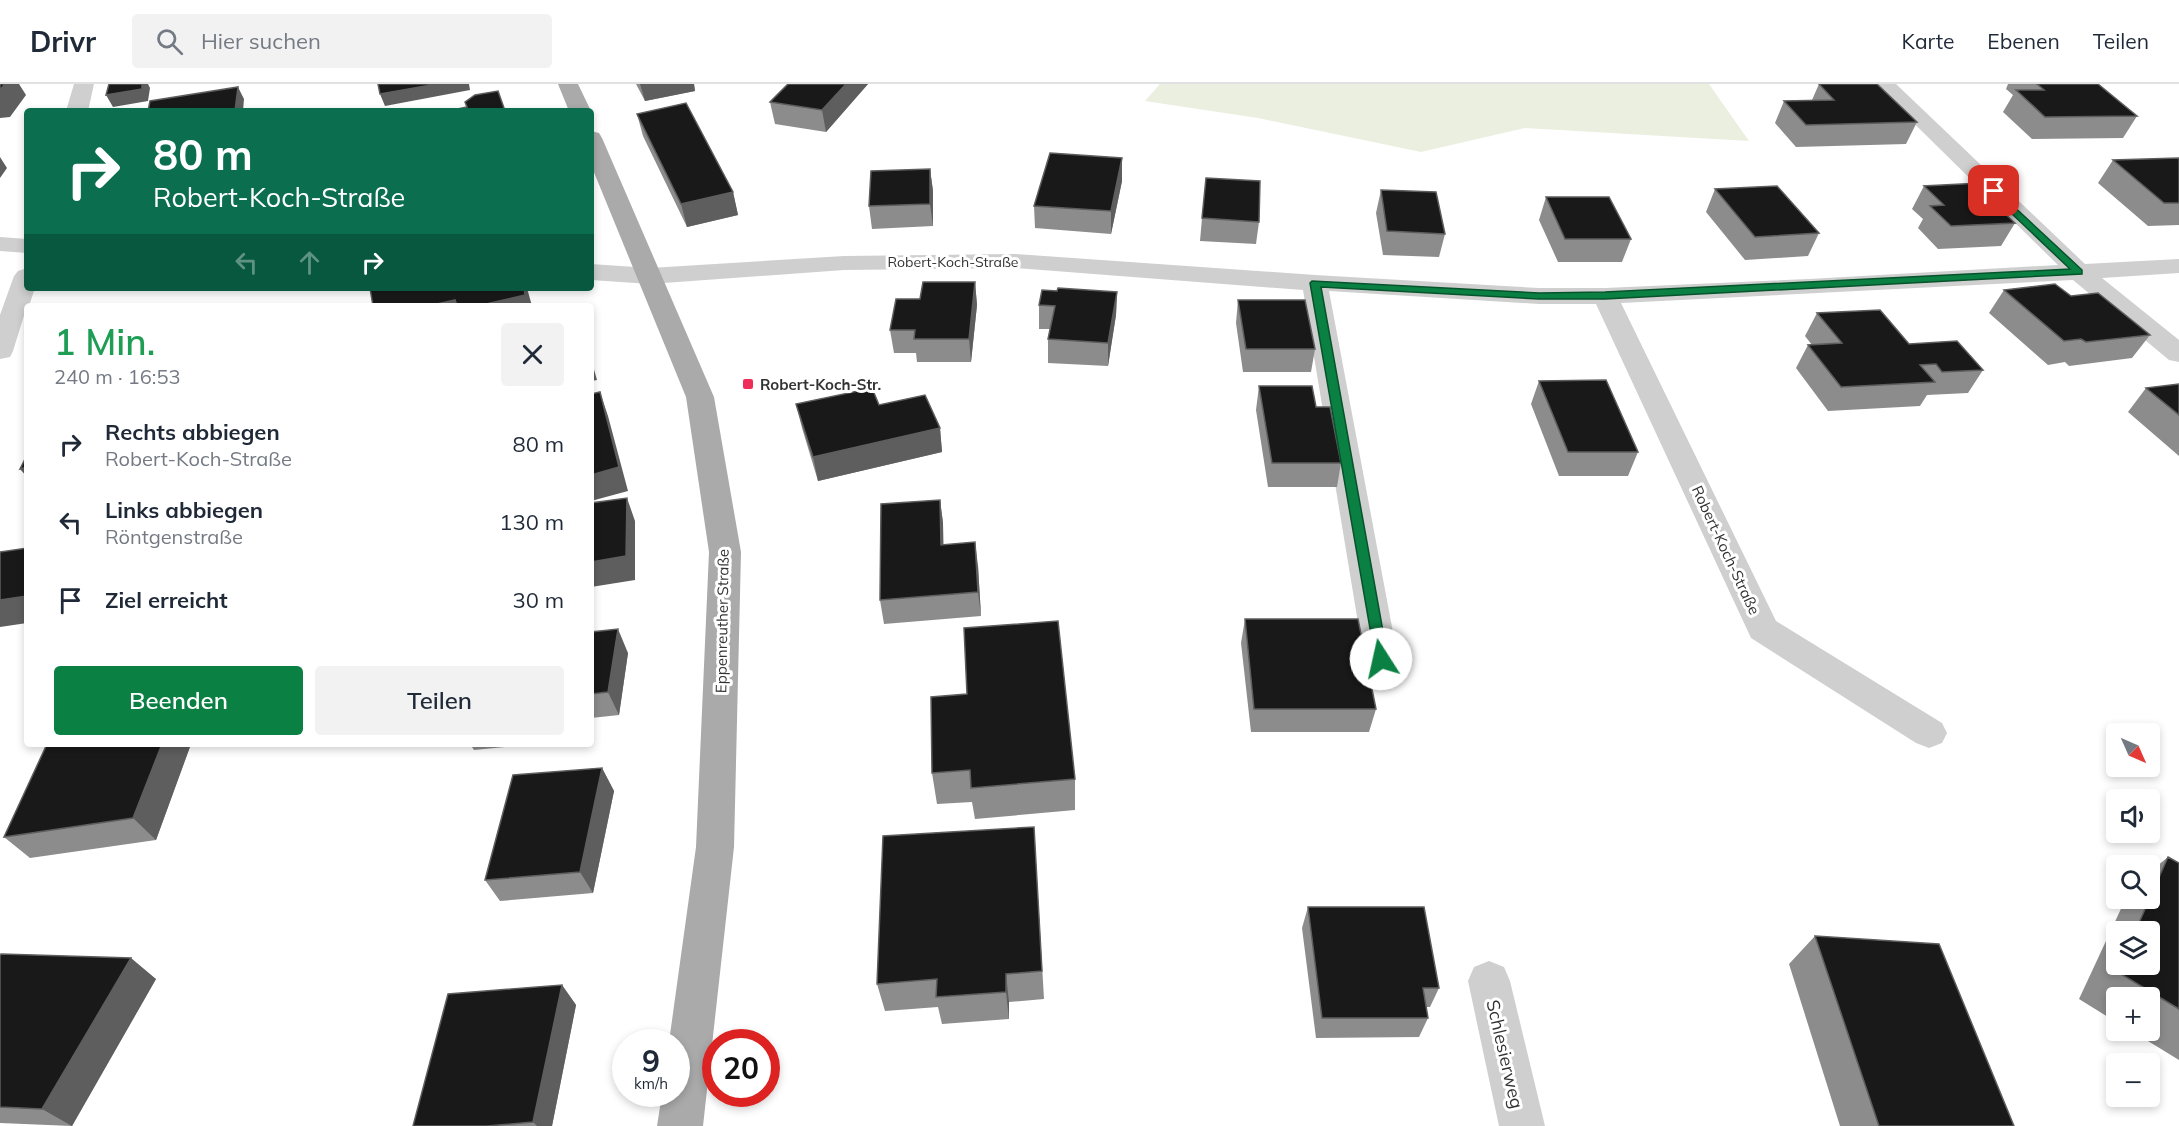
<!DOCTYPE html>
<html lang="de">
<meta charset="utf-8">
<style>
body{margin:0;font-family:Mulish,sans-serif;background:#f2f2f3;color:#1f2937;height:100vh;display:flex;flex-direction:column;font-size:22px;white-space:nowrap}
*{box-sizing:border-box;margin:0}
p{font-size:20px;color:#747a83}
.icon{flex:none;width:33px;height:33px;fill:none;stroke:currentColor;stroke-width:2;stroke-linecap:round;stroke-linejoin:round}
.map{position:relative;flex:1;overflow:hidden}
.sheet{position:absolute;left:24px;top:219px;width:570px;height:444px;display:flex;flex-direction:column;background:#fff;border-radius:6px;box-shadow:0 3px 9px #0003}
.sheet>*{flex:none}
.hud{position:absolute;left:24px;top:24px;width:570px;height:183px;border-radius:6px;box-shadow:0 3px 9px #0003;background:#0b6e4f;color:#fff;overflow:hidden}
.needle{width:39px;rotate:135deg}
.fabs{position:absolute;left:2106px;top:639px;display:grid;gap:12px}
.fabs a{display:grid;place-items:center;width:54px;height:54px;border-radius:6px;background:#fff;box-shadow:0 3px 9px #0003;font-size:30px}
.speed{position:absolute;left:612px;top:945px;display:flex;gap:12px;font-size:30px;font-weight:700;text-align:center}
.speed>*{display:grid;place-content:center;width:78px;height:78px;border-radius:50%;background:#fff;box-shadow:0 3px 9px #0003;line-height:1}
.speed small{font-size:15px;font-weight:400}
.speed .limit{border:9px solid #d22;background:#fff;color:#111}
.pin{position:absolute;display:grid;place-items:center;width:51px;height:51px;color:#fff;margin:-26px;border-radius:12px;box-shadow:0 3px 9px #0006}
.me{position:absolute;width:66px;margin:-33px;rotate:350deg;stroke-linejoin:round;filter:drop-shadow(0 0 4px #0008)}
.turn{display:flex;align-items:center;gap:21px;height:126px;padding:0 30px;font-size:27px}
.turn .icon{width:78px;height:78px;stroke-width:2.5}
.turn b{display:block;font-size:42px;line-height:51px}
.lanes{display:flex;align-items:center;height:57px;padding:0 30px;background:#0003;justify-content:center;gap:30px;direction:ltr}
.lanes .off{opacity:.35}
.round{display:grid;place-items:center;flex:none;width:63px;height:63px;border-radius:6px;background:#f2f2f3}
.summary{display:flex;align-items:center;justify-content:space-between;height:102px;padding:0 30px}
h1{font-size:36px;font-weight:600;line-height:45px;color:#1e9e55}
.action{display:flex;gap:12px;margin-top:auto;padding:12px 30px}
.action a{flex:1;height:69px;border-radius:6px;background:#0b8043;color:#fff;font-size:24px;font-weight:600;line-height:69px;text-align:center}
.action a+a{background:#f2f2f3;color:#1f2937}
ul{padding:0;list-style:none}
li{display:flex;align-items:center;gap:18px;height:78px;padding:0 30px}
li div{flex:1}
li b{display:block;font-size:22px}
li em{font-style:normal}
header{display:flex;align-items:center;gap:36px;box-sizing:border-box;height:84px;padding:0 30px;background:#fff;border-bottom:2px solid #e0e1e3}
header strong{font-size:28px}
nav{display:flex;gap:33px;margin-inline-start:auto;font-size:21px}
.search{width:420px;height:54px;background:#f2f2f3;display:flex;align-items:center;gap:15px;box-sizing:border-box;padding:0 21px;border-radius:6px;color:#747a83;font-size:22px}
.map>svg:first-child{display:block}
.green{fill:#eaefe0}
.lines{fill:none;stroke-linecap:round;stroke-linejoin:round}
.minor{fill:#cfcfcf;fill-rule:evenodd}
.major{fill:#aaa;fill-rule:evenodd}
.wall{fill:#8c8c8c;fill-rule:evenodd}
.shaded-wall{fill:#5e5e5e}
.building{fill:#191919;stroke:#5e5e5e;stroke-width:1.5}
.route{fill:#0b8043;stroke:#07532c;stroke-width:1.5}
.poi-dot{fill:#ee2e58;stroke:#fff;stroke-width:2}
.labels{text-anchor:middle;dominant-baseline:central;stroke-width:6;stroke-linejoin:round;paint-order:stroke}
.far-street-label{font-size:14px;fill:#323232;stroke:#fff}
.poi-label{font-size:15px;font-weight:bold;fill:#323232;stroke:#fff;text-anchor:start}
.street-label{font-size:15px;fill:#323232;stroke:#fff}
.near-street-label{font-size:18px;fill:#323232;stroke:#fff}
</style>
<header>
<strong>Drivr</strong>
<div class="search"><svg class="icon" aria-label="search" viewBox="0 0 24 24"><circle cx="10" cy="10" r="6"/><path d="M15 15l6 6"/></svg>Hier suchen</div>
<nav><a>Karte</a><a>Ebenen</a><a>Teilen</a></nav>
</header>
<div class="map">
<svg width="2179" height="1042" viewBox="0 0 2179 1042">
<rect width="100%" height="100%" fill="#fff"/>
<path class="green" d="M1160 0H1709L1749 57 1525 44 1421 68 1258 34 1145 17Z"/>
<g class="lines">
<path class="minor" d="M74 0H94L88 27H66Z
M1874 0H1896L2085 180 2179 175V189L2102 194 2179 256V278L2169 276 2073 196 1621 219 1776 537 1942 639 1947 649 1942 659 1929 664 1916 659 1751 554 1596 220H1539L1329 207 1398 575 1393 584 1381 588 1369 584 1364 575 1303 206 1015 184 844 186 650 200 591 196V180L650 184 844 172 1015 170 1315 191 1539 204H1605L1809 195 2058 181Z
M0 153 27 155V169L0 167Z
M27 184V204H35L29 222H27L13 267 10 273 0 275V231L14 192 18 187Z
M1489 877 1504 883 1510 897 1545 1042H1499L1468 897 1474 883Z"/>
<path class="major" d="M558 0H578L591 27H569Z
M591 47 599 49 602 54 714 313 741 468 734 763 703 1042H657L662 1010H676V958H669L696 763 709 468 686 313 591 81Z"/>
</g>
<path class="wall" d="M636 0H694L695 7 645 17Z
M788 0H868L826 48 775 40 770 18Z
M1819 0 1917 38 1906 60 1796 63 1775 39 1784 17 1812 16Z
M2008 0H2098L2137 32 2123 54 2032 55 2003 28 2013 11 2006 5Z
M637 30 733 108 738 131 687 143 643 52Z
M1122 74V97L1111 150 1035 144 1034 122Z
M2179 74V141L2148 142 2098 99 2113 76Z
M930 85 933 107V142L872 145 869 122Z
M1924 102 1998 115 1994 120 2015 139 2001 162 1938 165 1918 144 1923 135 1912 125Z
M1715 105 1819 149 1808 172 1745 176 1706 128Z
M1381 106 1445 150 1439 173 1383 171 1376 129Z
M1546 113 1631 155 1622 178H1558L1539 136Z
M1202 134 1259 138 1256 160 1200 157Z
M975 198 977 221 971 278H917L916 269H894L890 246 920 215Z
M2004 206 2071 212 2150 251 2132 274 2069 282 2065 278 2048 281 1989 229Z
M1117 208 1116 231 1108 282 1048 279V255L1050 245H1039V221Z
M1238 216 1315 265 1311 288H1243L1236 239Z
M1817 229 1909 260 1983 286 1968 309 1927 311 1920 322 1828 327 1796 284 1808 261H1812L1805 252Z
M1539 297 1638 368 1628 392H1559L1531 320Z
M2179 300V372L2128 328 2146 304Z
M1259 302 1316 323 1341 379 1337 403H1268L1256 326Z
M796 320 879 321 940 344 942 368 818 397 802 344Z
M940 416 943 439V460L978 482 981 532 884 540 880 516Z
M1245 535 1376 625 1369 648H1251L1241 559Z
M591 548 628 569 619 631 591 634Z
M967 610 1075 695V726L975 735 972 718 937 720 932 689Z
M47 660H191L156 756 30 774 4 753Z
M470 660H536L474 666Z
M602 684 614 707 593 809 500 817 485 796Z
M1034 743 1044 915 1009 918V935L942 940 938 923 885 927 877 900Z
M2168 773 2179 779V976L2130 946H2150V914H2116V938L2079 915 2126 814H2150V788ZM2116 848H2150V880H2116Z
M1308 823 1439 904 1430 923H1426L1428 934 1419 953 1316 954 1302 844Z
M1815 852 2014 1042H1840L1789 880Z
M0 872 156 895 72 1042 0 1039Z
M562 901 576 921 552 1042H413Z"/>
<path class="shaded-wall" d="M5 0H19L26 11 10 33 0 34V6Z
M142 0H148L150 4 148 17 113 23 106 11Z
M437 0H469L470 6 385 22 380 10Z
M640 0H694L695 7 645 17Z
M846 0H868L826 48 822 26Z
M238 3 244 15 243 27H235Z
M0 73 7 84 0 94Z
M1122 74V97L1111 150V127Z
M930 85 933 107V142L930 120Z
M733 108 738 131 687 143 681 120Z
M975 198 977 221 971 278 969 255Z
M524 204H527L532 222H477Z
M1117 208 1116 231 1108 282V259Z
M455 216 458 222H428Z
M591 275 597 296 591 297Z
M600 308 608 332 628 407 591 417V391Z
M940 344 942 368 818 397 813 373Z
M27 383V393L20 385Z
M627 414 635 437V496L591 503V478Z
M940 416 943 439 944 484 941 461Z
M975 458 978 482 981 532 978 508Z
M27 512V539L0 543V516Z
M618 545 628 569 619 631 608 608Z
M162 660H191L156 756 133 734Z
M602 684 614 707 593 809 580 788Z
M131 874 156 895 72 1042 42 1025Z
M1006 890 1009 918V935L1006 908Z
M562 901 576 921 552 1042H537L533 1038Z"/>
<path class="building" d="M0 0H5L0 6Z
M109 0H142V5L106 11Z
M378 0H437L380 10Z
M788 0H846L822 26 770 18Z
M1819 0H1877L1917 38 1806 41 1784 17 1834 16Z
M2037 0H2098L2137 32 2045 33 2016 6H2044Z
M238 3 235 27H148L150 17Z
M498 7 504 24 501 27H448L467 23 465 18 475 11Z
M686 19 733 108 681 120 637 30Z
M1050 69 1122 74 1111 127 1034 122Z
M2179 74V119H2164L2113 76Z
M930 85V120L869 122 871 87Z
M1206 94 1260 97 1259 138 1202 134Z
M1981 99 1998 115H1989L2015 139 1951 142 1930 122 1944 121 1924 102Z
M1777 102 1819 149 1755 153 1715 105Z
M1381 106 1436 108 1445 150 1387 147Z
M1546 113H1609L1631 155H1565Z
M923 198H975L969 255H914L915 246H890L896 215H920Z
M2055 200 2071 212 2098 209 2150 251 2086 258 2081 255 2064 257 2004 206Z
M370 204H524L525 211 477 222H457L455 216 428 222H373Z
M1058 204 1117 208 1108 259 1048 255 1055 222 1039 221 1042 206 1057 207Z
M1238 216H1305L1315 265H1246Z
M261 220 260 222H243Z
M1880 226 1909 260 1957 257 1983 286 1942 288 1936 280 1920 281 1935 298 1841 303 1808 261 1842 259 1817 229Z
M1606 296 1638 368H1568L1539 297Z
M2179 300V331L2146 304Z
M1259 302H1312L1316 323H1330L1341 379H1272Z
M872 304 879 321 925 311 940 344 813 373 796 320Z
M600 308 619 383 591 391V310Z
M27 371V383L20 385Z
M627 414 626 472 591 478V419Z
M940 416 941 461 975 458 978 508 880 516 881 420Z
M27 464V512L0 516V468Z
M1245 535H1358L1376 625H1254Z
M1058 537 1075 695 971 704 970 686 932 689 931 613 967 610 964 544Z
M618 545 608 608 591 610V548Z
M47 660H162L133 734 4 753Z
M602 684 580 788 485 796 513 691Z
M1034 743 1042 887 1006 890V908L936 913 937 895 877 900 883 752Z
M2168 773 2179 779V925L2116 887 2120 880H2150V848H2135Z
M1308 823H1424L1439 904H1423L1428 934H1322Z
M1815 852 1939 860 2014 1042H1879Z
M1 870 131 874 42 1025 0 1023V872Z
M562 901 533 1038 487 1042H413L448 910Z"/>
<path class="route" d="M1994 104 2082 186V190L1605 215H1539L1321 203 1388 575 1381 581 1376 579 1310 199 1312 197 1539 209 1605 208 2070 185 1990 109 1989 107Z"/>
<rect class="poi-dot" x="742" y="294" width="12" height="12" rx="3"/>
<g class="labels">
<g class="far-street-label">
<text x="953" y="178">Robert-Koch-Straße</text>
</g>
<g class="poi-label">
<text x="760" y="300">Robert-Koch-Str.</text>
</g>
<g class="street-label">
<text transform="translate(1726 466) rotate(65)">Robert-Koch-Straße</text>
<text transform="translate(722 537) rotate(-89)">Eppenreuther Straße</text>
</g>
<g class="near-street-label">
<text transform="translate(1505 970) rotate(77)">Schlesierweg</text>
</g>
</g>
</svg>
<div class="fabs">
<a><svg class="needle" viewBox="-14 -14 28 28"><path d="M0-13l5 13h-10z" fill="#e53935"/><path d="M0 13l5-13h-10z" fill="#747a83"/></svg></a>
<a><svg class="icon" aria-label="sound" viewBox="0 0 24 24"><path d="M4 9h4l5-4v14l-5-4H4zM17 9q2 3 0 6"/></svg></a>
<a><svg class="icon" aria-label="search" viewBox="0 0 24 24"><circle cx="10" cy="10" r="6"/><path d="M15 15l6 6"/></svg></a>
<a><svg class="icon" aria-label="layers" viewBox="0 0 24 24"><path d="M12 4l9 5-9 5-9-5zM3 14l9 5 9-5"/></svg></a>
<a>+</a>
<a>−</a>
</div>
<div class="speed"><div>9<small>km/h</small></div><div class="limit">20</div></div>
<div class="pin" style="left:1994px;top:107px;background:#d93025"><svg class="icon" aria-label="arrive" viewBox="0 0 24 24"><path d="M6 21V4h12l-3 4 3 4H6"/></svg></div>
<svg class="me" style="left:1381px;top:575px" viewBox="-20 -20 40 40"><circle r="19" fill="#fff"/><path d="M0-13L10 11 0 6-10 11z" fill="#0b8043"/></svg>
<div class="hud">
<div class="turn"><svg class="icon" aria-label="right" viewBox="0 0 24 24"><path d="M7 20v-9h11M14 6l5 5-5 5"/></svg><div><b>80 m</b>Robert-Koch-Straße</div></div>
<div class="lanes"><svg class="icon off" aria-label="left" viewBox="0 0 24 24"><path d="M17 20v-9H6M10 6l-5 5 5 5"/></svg><svg class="icon off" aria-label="ahead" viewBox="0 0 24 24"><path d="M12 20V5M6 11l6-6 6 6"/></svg><svg class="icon" aria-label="right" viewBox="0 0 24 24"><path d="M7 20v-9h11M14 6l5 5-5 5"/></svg></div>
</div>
<section class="sheet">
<div class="summary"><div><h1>1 Min.</h1><p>240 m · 16:53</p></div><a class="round"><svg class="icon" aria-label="close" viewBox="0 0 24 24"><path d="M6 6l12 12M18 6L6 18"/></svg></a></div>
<ul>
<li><svg class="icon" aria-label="right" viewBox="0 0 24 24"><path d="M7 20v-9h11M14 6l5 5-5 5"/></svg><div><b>Rechts abbiegen</b><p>Robert-Koch-Straße</p></div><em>80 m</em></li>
<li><svg class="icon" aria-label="left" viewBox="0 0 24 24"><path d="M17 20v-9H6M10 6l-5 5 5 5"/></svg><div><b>Links abbiegen</b><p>Röntgenstraße</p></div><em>130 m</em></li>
<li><svg class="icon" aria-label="arrive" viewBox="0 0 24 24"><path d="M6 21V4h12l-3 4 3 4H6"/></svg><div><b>Ziel erreicht</b></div><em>30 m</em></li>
</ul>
<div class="action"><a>Beenden</a><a>Teilen</a></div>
</section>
</div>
